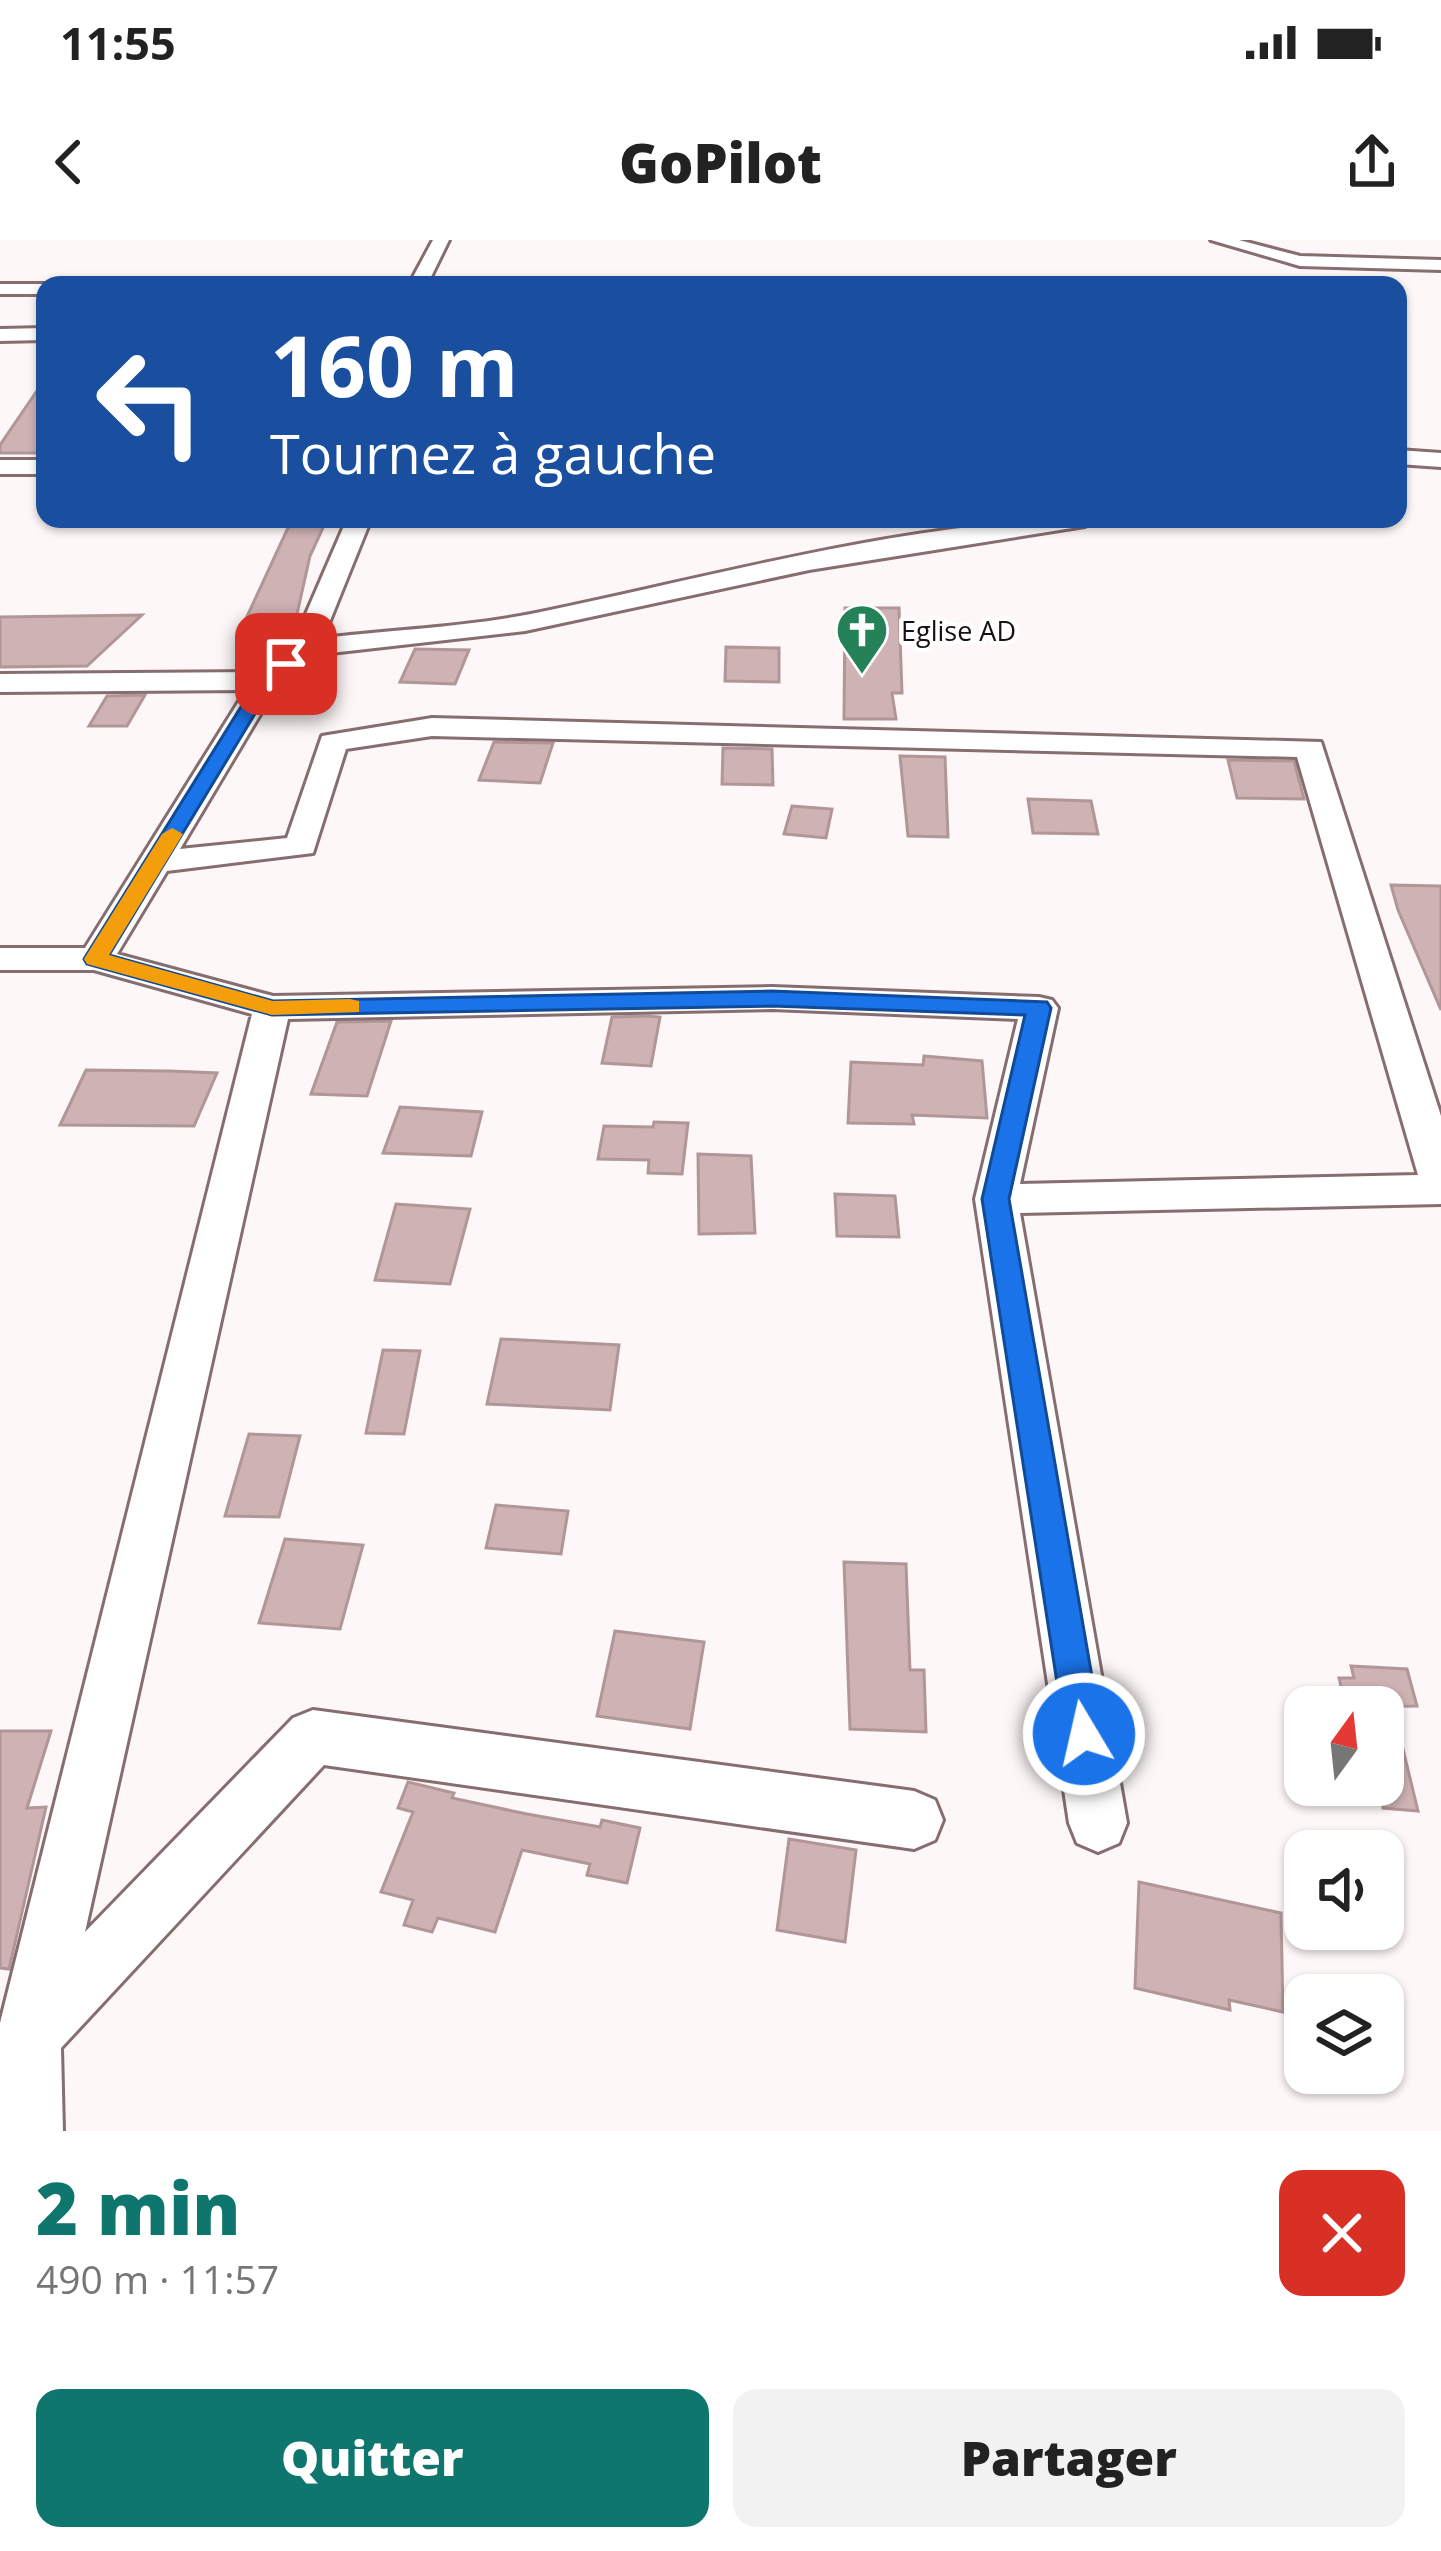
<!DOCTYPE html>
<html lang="fr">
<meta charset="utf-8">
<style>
body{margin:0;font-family:"Open Sans",sans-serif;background:#f2f2f2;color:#222;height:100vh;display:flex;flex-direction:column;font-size:45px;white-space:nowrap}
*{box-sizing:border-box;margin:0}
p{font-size:39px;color:#767676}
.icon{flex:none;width:66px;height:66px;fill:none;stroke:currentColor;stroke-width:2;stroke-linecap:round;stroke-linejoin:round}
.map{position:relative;height:1891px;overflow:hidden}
.details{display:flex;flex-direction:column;background:#fff;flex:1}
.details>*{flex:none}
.banner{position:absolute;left:36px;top:36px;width:1371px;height:252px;border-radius:24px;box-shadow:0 3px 9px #0004;background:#1a4fa0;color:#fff;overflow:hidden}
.needle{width:78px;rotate:15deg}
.fabs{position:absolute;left:1284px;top:1446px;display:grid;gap:24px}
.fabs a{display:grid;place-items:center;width:120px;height:120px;border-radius:24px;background:#fff;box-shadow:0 3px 9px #0004;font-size:60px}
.pin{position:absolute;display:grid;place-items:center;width:102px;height:102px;color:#fff;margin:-51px;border-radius:24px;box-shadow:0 6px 18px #0006}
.me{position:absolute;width:132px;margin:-66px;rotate:351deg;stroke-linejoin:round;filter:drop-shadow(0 0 9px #0008)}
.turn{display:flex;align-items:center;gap:42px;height:252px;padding:0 36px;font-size:54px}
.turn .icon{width:156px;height:156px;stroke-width:2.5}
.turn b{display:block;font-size:84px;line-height:102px}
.round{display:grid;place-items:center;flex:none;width:126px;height:126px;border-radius:24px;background:#f2f2f2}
.overview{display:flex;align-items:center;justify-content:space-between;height:204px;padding:0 36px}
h1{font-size:72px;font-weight:800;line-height:90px;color:#0f766e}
.action{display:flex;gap:24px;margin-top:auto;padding:24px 36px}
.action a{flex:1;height:138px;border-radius:24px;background:#0f766e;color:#fff;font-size:48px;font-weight:800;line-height:138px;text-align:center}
.action a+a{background:#f2f2f2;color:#222}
.status{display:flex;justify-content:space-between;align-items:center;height:84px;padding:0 60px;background:#fff;direction:ltr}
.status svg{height:33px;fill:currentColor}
header{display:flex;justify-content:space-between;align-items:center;height:156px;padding:0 36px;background:#fff;font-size:54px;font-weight:800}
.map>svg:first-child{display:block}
.building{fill:#ceb2b4;stroke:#b19698;stroke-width:3}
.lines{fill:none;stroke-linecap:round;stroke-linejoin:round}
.minor-casing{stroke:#866d6f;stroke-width:6}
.minor{fill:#fff;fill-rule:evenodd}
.route{fill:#1a73e8;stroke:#114b97;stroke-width:3}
.slow{fill:#f59e0b}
.labels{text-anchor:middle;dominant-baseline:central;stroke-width:9;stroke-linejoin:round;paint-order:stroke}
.far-poi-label{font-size:27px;fill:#191010;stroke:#fff;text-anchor:start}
</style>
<div class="status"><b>11:55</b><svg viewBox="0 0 49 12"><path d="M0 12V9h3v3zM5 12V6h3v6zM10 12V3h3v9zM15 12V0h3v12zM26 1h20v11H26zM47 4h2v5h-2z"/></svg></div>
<header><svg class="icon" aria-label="back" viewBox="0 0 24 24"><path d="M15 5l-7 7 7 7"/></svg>GoPilot<svg class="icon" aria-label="share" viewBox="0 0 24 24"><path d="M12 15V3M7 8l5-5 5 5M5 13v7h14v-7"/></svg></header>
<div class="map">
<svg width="1441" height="1891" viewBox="0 0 1441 1891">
<rect width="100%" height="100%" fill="#fdf7f7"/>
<path class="building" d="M45 139V213H0V205Z
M292 279H327L310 316 295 383H244Z
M845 368H899L902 453H892L896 479H844Z
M142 375 87 426 0 427V377Z
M726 407 779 408V442L725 441Z
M415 409 469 410 455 444 400 442Z
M145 455 127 486H89L107 456Z
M494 502 553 503 540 543 479 540Z
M723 508 772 509 773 545 722 544Z
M900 516 945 517 948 597 908 596Z
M1228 520 1294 521 1304 559 1237 558Z
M1028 559 1091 561 1098 594 1033 593Z
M792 566 832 569 826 598 784 594Z
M1391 645 1441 646V770L1398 670Z
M647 776 660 777 651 826 602 823 612 777Z
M391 781 367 856 311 854 337 782Z
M924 816 982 821 987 878 912 875 914 884 848 883 851 822 923 825Z
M86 830 170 831 217 833 194 886 60 885Z
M400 867 482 872 471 916 383 913Z
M654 882 688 883 682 934 648 933 649 920 598 919 604 886 653 887Z
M698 914 751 916 755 993 699 994Z
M835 954 895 956 899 997 837 996Z
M396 964 470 969 450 1044 375 1040Z
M501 1099 619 1105 610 1170 487 1164Z
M383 1110 420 1111 404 1194 366 1193Z
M249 1194 300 1196 279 1277 225 1276Z
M496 1265 568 1271 561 1314 486 1308Z
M285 1299 363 1305 340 1389 259 1383Z
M844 1322 906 1324 910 1430H924L926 1492 850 1489Z
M615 1391 704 1402 690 1489 597 1476Z
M1351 1426 1407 1429 1417 1466 1346 1467 1339 1438H1354Z
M1394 1472 1418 1571 1383 1568V1474Z
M0 1491H51L27 1568 46 1567 9 1729 0 1728Z
M408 1542 454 1553 452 1558 527 1574 600 1587 602 1580 640 1588 627 1643 587 1635 590 1624 522 1610 495 1692 438 1678 432 1692 404 1685 413 1660 381 1652 413 1572 398 1568Z
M789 1599 856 1610 845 1702 777 1690Z
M1139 1642 1281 1673 1283 1772 1229 1760 1230 1770 1135 1748Z"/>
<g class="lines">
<g class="minor-casing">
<path id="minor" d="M433 0H449L427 45H306L315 40 412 39Z
M1211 0H1239L1300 16 1441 20V30L1300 26Z
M0 44H45L51 45H45V54H0Z
M45 88V100L0 101V89Z
M1398 210 1441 213V227L1398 224Z
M0 220H45V234H0Z
M347 279H371L323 398C392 390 464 387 531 374 714 337 911 279 1097 279L1085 286 809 330 525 391 313 415 299 428H279L275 422 293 404Z
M266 432 280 441 180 609 287 598 322 496 432 478 1321 502 1441 876V964L1020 973 1127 1583 1119 1603 1098 1612 1077 1603 1069 1583 975 959 1018 779 772 769 288 779 85 1692 293 1478 313 1470 914 1551 935 1560 943 1580 935 1600 914 1609 324 1525 61 1808 63 1891H0V1783L252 774 94 730H0V708H85L246 450 0 452V434ZM432 496 1297 517 1418 935 1020 944 1058 768 1052 760 1039 757 772 747 273 756 117 714 167 631 313 613 346 509Z"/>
</g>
<use href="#minor" class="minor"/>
</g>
<path class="route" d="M286 419 295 424 273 444 109 715 273 761 772 751 1047 762 1051 768 1009 959 1102 1494 1097 1506 1084 1511 1071 1506 1065 1494 982 959 1025 775 772 766 272 775 87 724 84 719 257 441Z"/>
<path class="slow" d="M172 588 183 594 109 715 273 761 350 759 359 761V772L272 775 87 724 84 719 162 594Z"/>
<defs>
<g id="church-pin" transform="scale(2.7)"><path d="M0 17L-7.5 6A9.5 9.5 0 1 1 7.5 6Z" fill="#258157" stroke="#fff"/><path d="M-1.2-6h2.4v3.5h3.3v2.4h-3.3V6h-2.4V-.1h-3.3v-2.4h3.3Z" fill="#fff"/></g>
</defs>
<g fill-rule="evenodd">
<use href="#church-pin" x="862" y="390"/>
</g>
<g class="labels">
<g class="far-poi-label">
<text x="901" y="390">Eglise AD</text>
</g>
</g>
</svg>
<div class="fabs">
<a><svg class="needle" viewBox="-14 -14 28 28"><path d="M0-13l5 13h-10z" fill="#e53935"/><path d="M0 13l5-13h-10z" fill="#767676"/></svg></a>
<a><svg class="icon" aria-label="sound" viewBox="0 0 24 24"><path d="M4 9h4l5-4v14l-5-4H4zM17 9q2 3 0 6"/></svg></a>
<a><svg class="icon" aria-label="layers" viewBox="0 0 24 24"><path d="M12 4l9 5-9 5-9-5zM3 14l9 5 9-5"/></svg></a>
</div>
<div class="pin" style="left:286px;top:424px;background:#d93025"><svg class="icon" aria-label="arrive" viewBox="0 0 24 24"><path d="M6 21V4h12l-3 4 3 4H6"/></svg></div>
<svg class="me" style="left:1084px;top:1494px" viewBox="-20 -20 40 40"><circle r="17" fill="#1a73e8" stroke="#fff" stroke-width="3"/><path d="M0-11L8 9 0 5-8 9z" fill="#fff"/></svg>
<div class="banner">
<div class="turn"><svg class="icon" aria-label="left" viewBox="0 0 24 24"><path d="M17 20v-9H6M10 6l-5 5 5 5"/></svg><div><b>160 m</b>Tournez à gauche</div></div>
</div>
</div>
<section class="details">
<div class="overview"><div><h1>2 min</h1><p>490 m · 11:57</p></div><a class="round" style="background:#d93025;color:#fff"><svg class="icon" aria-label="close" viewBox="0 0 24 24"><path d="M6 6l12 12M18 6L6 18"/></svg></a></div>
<div class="action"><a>Quitter</a><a>Partager</a></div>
</section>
